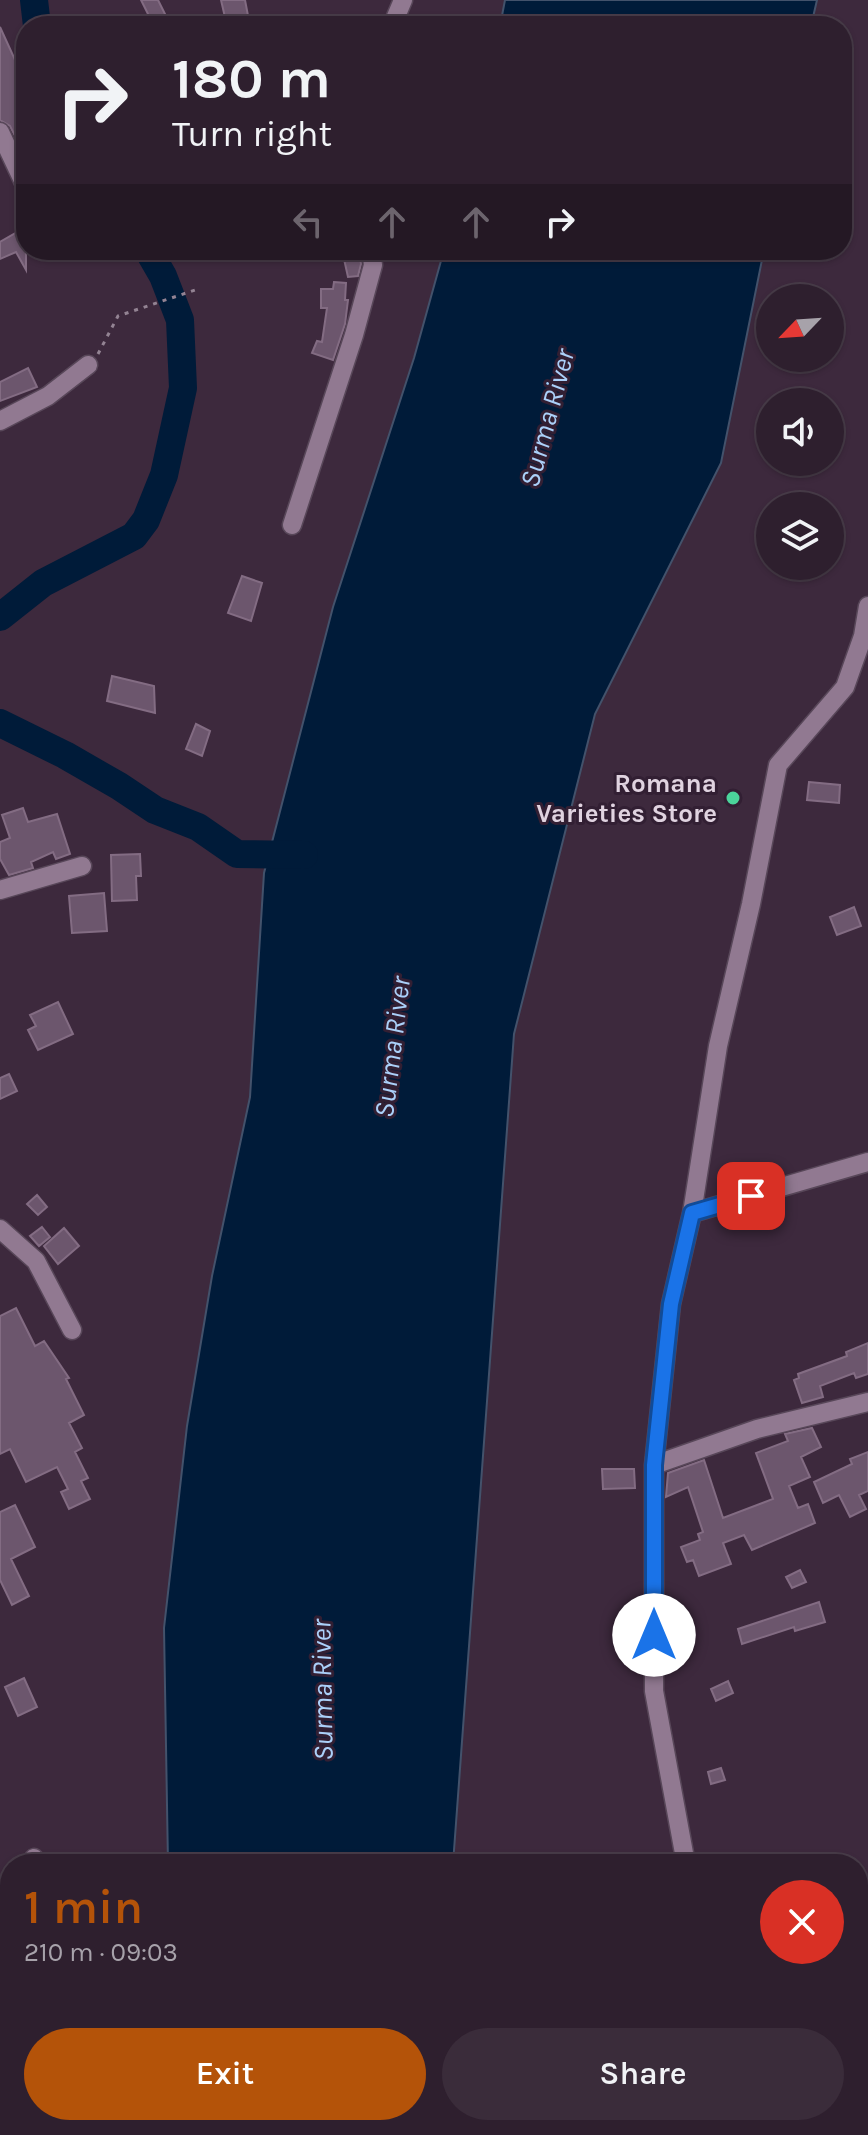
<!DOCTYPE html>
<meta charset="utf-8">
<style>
body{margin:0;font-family:Karla,sans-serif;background:#3a2c3a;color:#f1f3f6;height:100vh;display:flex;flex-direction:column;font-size:30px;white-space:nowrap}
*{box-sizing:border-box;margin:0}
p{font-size:26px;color:#a7a2aa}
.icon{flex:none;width:44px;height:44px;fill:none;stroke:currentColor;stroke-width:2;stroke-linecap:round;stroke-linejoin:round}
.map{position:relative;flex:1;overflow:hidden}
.side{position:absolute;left:0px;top:1854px;width:868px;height:282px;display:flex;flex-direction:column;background:#2e1f2e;border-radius:32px 32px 0 0;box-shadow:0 2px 6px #0004,0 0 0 2px #493d4a}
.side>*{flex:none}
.guide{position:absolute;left:16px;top:16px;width:836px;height:244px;border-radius:32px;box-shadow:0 2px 6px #0004,0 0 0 2px #493d4a;background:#2e1f2e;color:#f1f3f6;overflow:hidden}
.needle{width:52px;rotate:245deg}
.fabs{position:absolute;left:756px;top:284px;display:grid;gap:16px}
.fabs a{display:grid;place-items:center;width:88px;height:88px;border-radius:50%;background:#2e1f2e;box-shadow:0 2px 6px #0004,0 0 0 2px #493d4a;font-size:40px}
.pin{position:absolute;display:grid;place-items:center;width:68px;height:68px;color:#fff;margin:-34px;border-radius:16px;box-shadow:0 4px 12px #0006}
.me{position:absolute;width:88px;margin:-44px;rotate:0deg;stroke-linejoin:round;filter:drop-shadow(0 0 6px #0008)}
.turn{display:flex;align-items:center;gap:28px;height:168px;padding:0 24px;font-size:36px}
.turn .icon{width:104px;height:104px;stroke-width:2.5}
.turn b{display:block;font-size:56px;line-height:68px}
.lanes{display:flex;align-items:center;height:76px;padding:0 24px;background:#0003;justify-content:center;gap:40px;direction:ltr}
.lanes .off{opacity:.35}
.round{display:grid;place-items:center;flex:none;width:84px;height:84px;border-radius:42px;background:#3a2c3a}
.headline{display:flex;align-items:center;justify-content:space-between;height:136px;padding:0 24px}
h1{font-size:48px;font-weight:600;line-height:60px;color:#b45309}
.button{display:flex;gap:16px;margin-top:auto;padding:16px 24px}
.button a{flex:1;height:92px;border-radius:48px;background:#b45309;color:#fff;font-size:32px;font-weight:600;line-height:92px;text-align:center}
.button a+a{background:#3a2c3a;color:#f1f3f6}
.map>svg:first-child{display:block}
.water{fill:#001b39;stroke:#43526b;stroke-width:2}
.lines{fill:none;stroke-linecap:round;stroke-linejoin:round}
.river{stroke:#001b39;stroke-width:28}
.building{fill:#6c566d;stroke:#836c83;stroke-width:2}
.service-casing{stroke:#584759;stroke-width:12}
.minor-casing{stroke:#584759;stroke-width:21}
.path{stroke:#938393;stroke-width:3;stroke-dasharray:4 6;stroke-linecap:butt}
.service{stroke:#917991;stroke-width:9}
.minor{stroke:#917991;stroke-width:18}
.route-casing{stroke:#114b97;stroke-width:20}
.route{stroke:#1a73e8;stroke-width:14}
.poi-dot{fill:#4bd49b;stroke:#321f33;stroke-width:3}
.labels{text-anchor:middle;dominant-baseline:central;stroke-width:6;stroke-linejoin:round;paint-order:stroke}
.poi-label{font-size:26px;font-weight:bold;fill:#e0d3e0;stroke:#321f33;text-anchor:end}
.water-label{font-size:28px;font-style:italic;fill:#abd0f9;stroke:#321f33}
</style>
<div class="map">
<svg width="868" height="2135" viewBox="0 0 868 2135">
<rect width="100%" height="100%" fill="#3d293d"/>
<path class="water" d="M505 0H817L811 26H500Z
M444 250H764L721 463 595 714 514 1034 453 1864H168L164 1628 187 1426 212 1276 250 1097 264 873 333 607 414 358Z
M172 2126H425L424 2135H173Z"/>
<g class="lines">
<path class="river" d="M34 0 37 26
M0 617 43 583 134 536 146 520 164 475 183 388 180 320 163 276 148 250
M0 723 65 755 119 786 155 810 198 827 237 854 304 855"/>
</g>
<path class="building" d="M141 0H158L171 26H154Z
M221 0H245L250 26H227Z
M0 27 21 73 26 71V138L18 142 10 126 0 120Z
M26 227V270L16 252 0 259V242Z
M342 250H359L361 264 358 276 348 277Z
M334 282 346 283 345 300H348L345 324 333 360 312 353 317 341 322 342 327 308H321V289H333Z
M28 368 37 387 0 401V382Z
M242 576 262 583 251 621 228 613Z
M112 676 154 686 155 713 107 701Z
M196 724 210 731 202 756 186 749Z
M809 782 840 785 839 803 807 800Z
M23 808 28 822 57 814 70 854 56 859 53 852 31 862 33 868 9 875 0 859V842L10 838 2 815Z
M140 854 141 876H136L137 900 112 901 111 855Z
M104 893 107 931 72 933 69 896Z
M854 907 861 926 837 935 830 917Z
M58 1002 73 1034 38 1050 28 1030 36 1026 30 1015Z
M9 1074 17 1091 0 1099V1078Z
M37 1195 47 1207 38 1215 27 1204Z
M42 1227 50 1237 39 1246 30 1236Z
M64 1228 79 1246 58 1264 44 1246Z
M16 1308 35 1346 44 1341 69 1378 66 1379 84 1415 69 1423 82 1448 75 1452 88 1478 81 1481 90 1499 69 1509 61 1492 68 1489 57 1467 26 1482 10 1449 0 1454V1316Z
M868 1343V1374L856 1378 854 1373 820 1386 823 1397 802 1403 794 1380 799 1378 798 1374 847 1356 846 1352Z
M812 1428 821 1447 801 1457 810 1477 789 1486 798 1508 808 1504 815 1523 752 1550 744 1535 723 1543 731 1564 699 1576 693 1560 687 1562 681 1547 700 1540 698 1534 703 1532 688 1487 666 1497 668 1473 704 1460 723 1518 773 1499 756 1453 788 1441 785 1434Z
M868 1452V1491L859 1495 866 1509 850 1517 839 1495 823 1503 814 1482 852 1464 850 1459Z
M602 1469H634L635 1488 603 1489Z
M15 1505 35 1547 11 1559 29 1596 12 1605 0 1580V1512Z
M800 1570 806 1582 792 1588 786 1577Z
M819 1602 825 1622 795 1631 794 1627 742 1644 738 1629Z
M24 1678 37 1707 18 1716 5 1687Z
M728 1681 733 1693 716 1701 711 1689Z
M721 1768 725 1780 711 1784 708 1772Z"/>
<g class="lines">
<g class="service-casing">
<path id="service" d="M0 1937 10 1932"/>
</g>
<g class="minor-casing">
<path id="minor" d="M392 26 403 0
M0 132 26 187
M0 421 48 396 88 365
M292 525 354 335 373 265 371 250
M0 890 82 866
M692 1213 868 1162
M0 1229 36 1261 72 1330
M654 1465 757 1429 868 1402
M34 1858 35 1864
M686 1864 654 1691V1465L671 1304 692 1213 718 1046 751 904 778 765 845 687 863 636 868 606
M858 1919 868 1915
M0 2050 10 2047
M722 2126 723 2135"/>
</g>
<path class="path" d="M98 354 118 316 195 290"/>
<use href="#service" class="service"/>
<use href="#minor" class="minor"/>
</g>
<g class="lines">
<g class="route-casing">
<path id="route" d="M654 1635V1465L671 1304 692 1213 751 1196"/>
</g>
<use href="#route" class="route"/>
</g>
<circle class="poi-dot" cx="733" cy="798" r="8"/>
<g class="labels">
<g class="poi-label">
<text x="717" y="783">Romana<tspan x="717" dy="30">Varieties Store</tspan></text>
</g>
<g class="water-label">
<text transform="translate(547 418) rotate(-75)">Surma River</text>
<text transform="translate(392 1047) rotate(-83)">Surma River</text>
<text transform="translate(322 1690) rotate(-91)">Surma River</text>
</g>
</g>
</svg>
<div class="fabs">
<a><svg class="needle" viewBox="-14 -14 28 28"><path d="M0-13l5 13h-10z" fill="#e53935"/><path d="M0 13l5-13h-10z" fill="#a7a2aa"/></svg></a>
<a><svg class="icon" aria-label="sound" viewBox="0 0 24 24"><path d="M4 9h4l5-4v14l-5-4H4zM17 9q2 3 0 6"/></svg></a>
<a><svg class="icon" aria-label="layers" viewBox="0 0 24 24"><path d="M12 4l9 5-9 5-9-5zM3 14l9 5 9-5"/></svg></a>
</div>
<div class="pin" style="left:751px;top:1196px;background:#d93025"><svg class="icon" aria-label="arrive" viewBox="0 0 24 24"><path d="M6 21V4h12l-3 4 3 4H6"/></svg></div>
<svg class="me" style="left:654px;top:1635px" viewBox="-20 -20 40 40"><circle r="19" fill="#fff"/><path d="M0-13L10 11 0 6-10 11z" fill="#1a73e8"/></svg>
<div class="guide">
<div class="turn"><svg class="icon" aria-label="right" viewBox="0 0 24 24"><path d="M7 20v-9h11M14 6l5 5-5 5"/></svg><div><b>180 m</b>Turn right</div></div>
<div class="lanes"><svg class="icon off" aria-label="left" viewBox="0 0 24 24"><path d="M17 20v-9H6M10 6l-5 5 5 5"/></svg><svg class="icon off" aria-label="ahead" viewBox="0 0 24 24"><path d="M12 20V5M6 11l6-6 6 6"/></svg><svg class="icon off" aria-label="ahead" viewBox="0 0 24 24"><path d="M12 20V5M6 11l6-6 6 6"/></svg><svg class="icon" aria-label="right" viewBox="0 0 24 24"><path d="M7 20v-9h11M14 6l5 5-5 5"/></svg></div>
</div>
<section class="side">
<div class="headline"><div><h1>1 min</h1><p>210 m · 09:03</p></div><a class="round" style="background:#d93025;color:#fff"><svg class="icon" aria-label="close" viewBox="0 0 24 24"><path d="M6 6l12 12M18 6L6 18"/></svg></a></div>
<div class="button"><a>Exit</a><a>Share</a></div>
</section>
</div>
